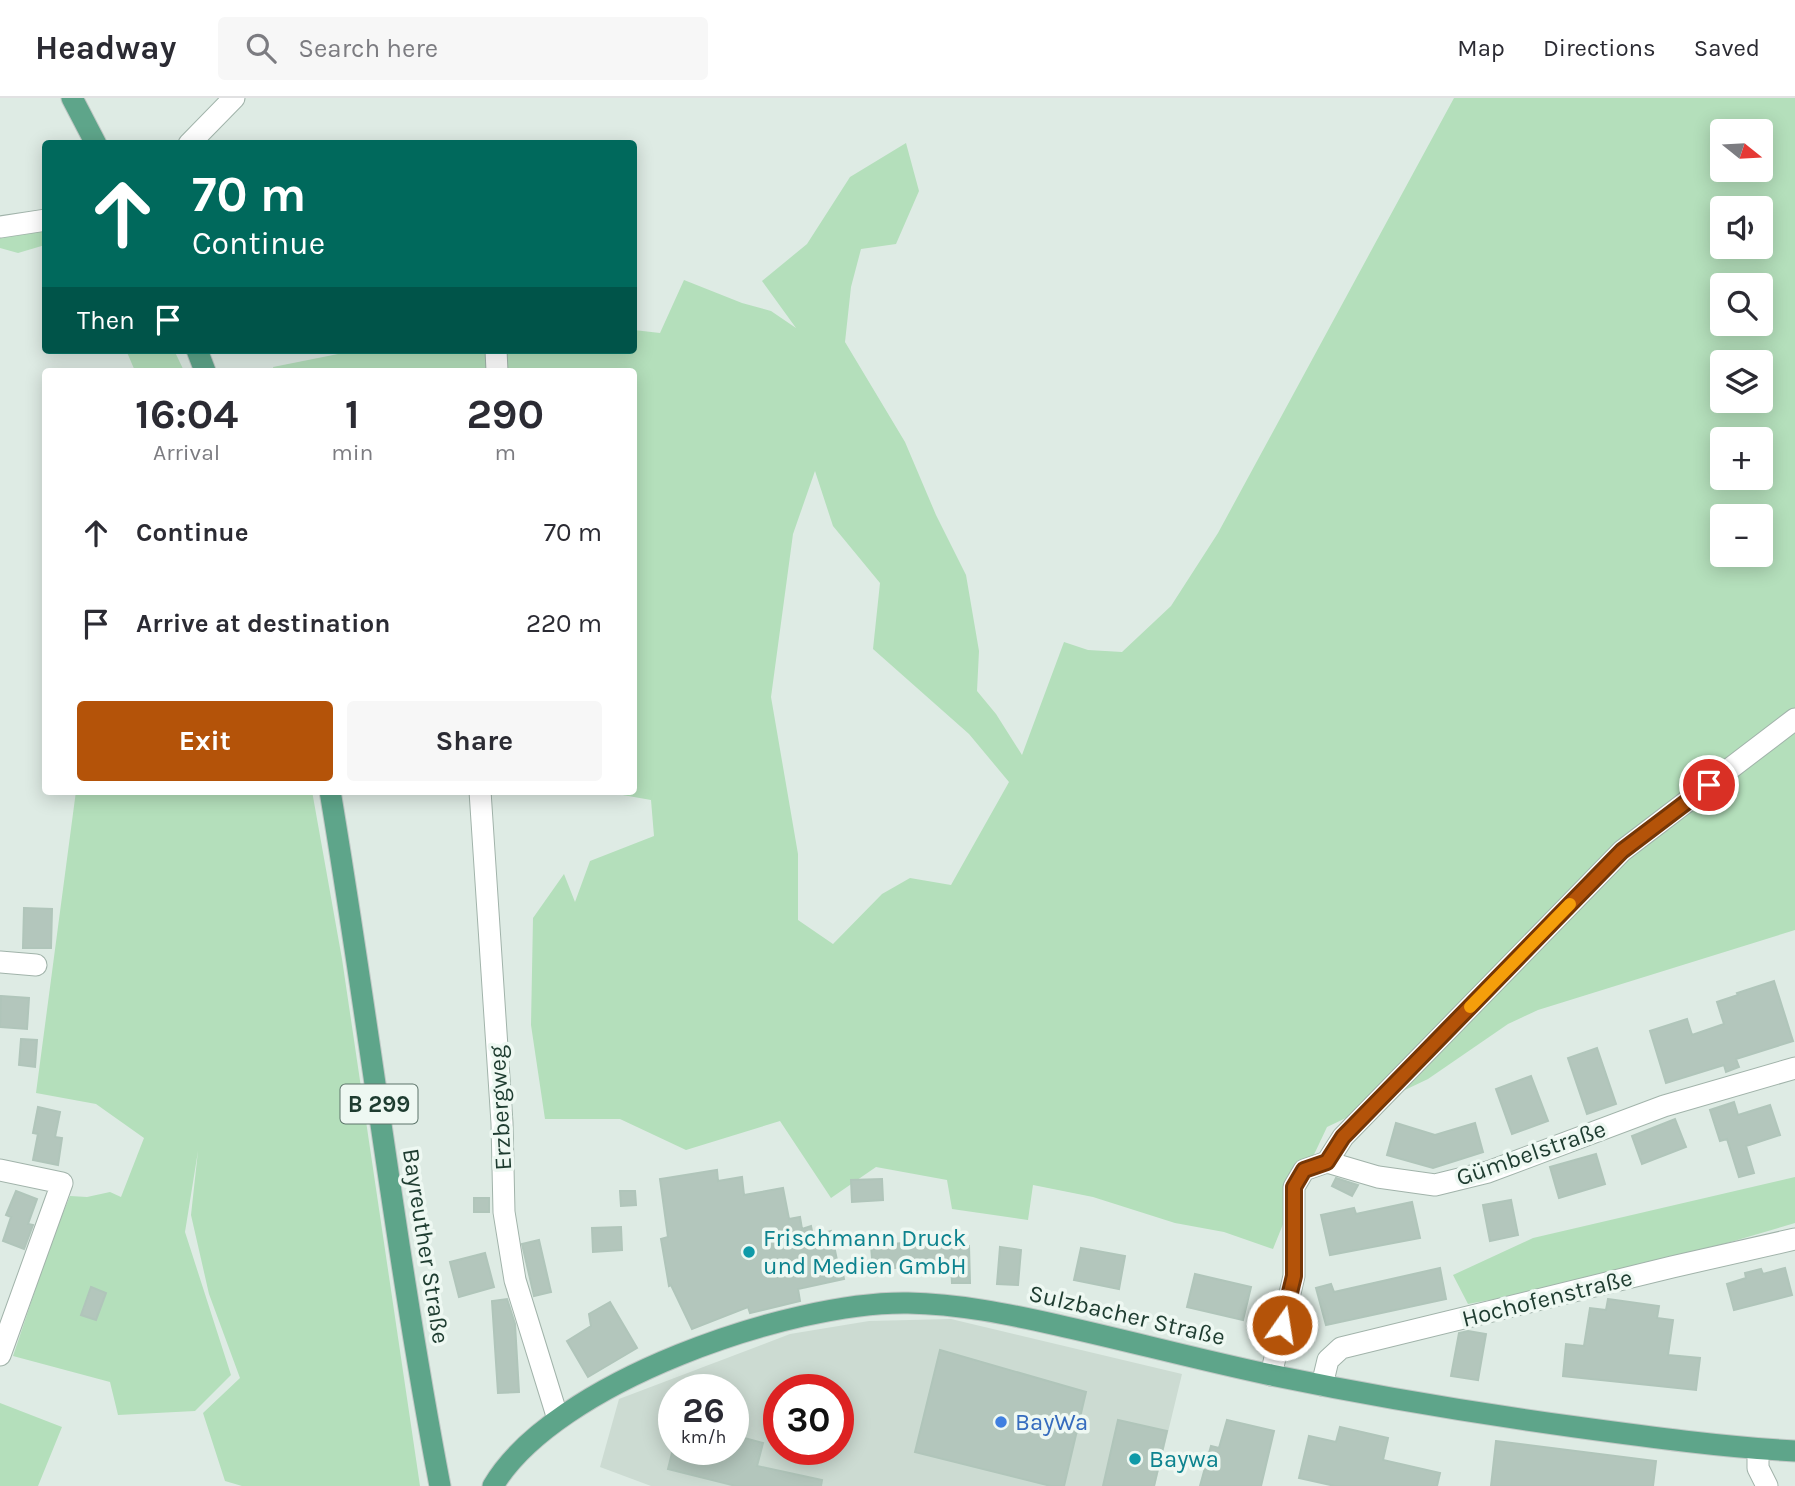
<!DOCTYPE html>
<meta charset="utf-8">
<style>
body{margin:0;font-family:Karla,sans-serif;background:#f7f7f7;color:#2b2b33;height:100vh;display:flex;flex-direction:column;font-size:26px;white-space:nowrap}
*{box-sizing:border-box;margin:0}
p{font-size:23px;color:#7c7c81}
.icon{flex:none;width:38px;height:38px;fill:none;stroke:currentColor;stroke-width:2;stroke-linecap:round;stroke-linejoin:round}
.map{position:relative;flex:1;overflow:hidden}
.side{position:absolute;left:42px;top:270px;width:595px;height:427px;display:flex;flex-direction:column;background:#fff;border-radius:7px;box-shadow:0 4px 18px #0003}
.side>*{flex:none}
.banner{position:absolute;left:42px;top:42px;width:595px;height:214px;border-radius:7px;box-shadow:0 4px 18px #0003;background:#00695c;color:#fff;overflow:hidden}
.needle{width:46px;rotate:108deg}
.controls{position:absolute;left:1710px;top:21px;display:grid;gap:14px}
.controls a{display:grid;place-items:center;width:63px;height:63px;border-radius:7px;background:#fff;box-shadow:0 4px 18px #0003;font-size:35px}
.speed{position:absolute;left:658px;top:1276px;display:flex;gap:14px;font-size:35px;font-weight:700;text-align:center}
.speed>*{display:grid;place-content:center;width:91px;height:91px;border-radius:50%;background:#fff;box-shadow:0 4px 18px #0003;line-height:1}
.speed small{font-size:18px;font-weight:400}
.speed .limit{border:10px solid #d22;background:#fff;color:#111}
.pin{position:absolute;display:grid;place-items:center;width:60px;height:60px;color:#fff;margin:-30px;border:4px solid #fff;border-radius:50%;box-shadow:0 2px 7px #0007}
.me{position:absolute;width:77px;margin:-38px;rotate:13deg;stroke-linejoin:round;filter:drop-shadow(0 0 5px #0008)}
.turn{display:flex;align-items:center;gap:24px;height:147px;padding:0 35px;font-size:32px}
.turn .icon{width:91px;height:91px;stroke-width:2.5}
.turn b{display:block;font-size:49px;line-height:60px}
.then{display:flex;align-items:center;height:66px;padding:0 35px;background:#0003;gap:14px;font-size:26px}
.eta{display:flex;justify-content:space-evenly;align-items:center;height:119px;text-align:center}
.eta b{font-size:42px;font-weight:700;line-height:49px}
.action{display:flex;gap:14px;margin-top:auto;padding:14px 35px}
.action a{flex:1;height:80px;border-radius:7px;background:#b45309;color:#fff;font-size:28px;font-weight:700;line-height:80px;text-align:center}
.action a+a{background:#f7f7f7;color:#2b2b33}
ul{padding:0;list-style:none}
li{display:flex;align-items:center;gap:21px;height:91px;padding:0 35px}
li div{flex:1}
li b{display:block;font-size:26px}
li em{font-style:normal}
header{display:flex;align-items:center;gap:42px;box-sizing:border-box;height:98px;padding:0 35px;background:#fff;border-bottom:2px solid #e1e1e2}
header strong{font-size:33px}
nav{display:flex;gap:38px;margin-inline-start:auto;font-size:24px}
.search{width:490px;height:63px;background:#f7f7f7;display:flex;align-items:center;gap:18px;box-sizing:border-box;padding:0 24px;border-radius:7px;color:#7c7c81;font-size:26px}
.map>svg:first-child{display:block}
.built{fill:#ccdbd2;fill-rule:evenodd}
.green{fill:#b4dfbb;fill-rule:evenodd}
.building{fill:#b3c6bc;stroke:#b0c5ba;stroke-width:2}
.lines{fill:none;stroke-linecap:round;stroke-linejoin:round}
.minor-casing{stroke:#a1b3aa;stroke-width:23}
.major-casing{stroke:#c0c8c5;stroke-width:23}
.minor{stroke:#fff;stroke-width:21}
.major{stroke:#5ea58a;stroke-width:21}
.route-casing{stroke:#753606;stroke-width:18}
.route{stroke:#b45309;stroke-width:12}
.slow{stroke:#f59e0b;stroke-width:12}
.culture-dot{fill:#0f9aa8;stroke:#eef8f2;stroke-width:2.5}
.shop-dot{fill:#3f7fe0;stroke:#eef8f2;stroke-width:2.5}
.labels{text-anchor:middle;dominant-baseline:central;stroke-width:7;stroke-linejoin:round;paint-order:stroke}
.shield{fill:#eef8f2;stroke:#5c746a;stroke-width:2}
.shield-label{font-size:23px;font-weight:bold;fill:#1e3c30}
.street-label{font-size:24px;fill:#1e3c30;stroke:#eef8f2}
.culture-label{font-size:24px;fill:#0d838f;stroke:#eef8f2;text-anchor:start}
.shop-label{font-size:24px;fill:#366cbe;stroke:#eef8f2;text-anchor:start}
</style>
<header>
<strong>Headway</strong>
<div class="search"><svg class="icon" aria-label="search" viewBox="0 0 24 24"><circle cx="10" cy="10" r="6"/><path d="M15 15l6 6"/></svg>Search here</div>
<nav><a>Map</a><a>Directions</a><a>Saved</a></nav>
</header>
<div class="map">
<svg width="1795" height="1388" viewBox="0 0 1795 1388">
<rect width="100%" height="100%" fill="#deebe4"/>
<path class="built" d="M951 1221 1182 1276 1155 1388H651L600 1369 619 1301 790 1236 869 1223ZM674 1292H733V1351H674ZM779 1292H838V1351H779Z"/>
<path class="green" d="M1454 0H1795V832L1538 912 1508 926 1428 981 1327 1029 1294 1099 1273 1151 1224 1134 1175 1125 1093 1099 1033 1087 1028 1122 952 1111 947 1082 876 1069 831 1100 780 1023 686 1052 620 1021H545L531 927 533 820 564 776 575 804 590 763 654 738 651 702 600 693H634V273H274L273 269 358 252H634V232L660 235 684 182 742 205 771 213 796 230 762 183 807 146 850 79 906 45 919 93 896 146 861 151 851 189 845 244 905 344 936 417 966 477 979 553 977 593 996 616 1022 657 1064 544 1088 552 1122 554 1171 508 1218 435ZM1722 33H1760V72H1722ZM1722 110H1760V149H1722ZM1722 187H1760V226H1722ZM1722 264H1760V303H1722ZM1722 341H1760V380H1722ZM815 373 833 428 880 485 873 551 969 636 1009 684 951 787 910 780 882 796 833 846 798 822V756L771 599 793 436ZM1722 418H1760V457H1722Z
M45 130V147L18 155 0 150V139Z
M126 252H174L184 273H135Z
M76 693H312L342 861 420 1388H242L225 1383 203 1315 240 1280 209 1196 191 1117 198 1053 185 1134 231 1277 195 1313 118 1317 110 1284 13 1258 53 1139 70 1098 87 1099 110 1094 121 1099 144 1040 96 1006 36 995Z
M1795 1079V1125L1608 1180 1468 1206 1453 1177 1533 1140Z
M0 1305 62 1329 38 1388H0Z"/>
<path class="building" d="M24 810 52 811 51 850H23Z
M1774 883 1793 943 1736 961 1739 969 1726 974 1724 967 1666 985 1650 933 1687 921 1692 937 1724 926 1717 904 1738 897 1737 895Z
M1 898 29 900 27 931 0 929Z
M21 941 37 942 35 969 19 967Z
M1597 950 1616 1006 1587 1016 1568 960Z
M1531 978 1548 1023 1512 1036 1496 991Z
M1734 1004 1738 1017 1770 1007 1780 1037 1746 1048 1754 1075 1739 1079 1727 1041 1720 1043 1710 1012Z
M38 1009 60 1014 55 1039 62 1040 58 1067 33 1062 38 1036 33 1035Z
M1675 1021 1686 1049 1642 1066 1632 1038Z
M1396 1025 1435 1037 1475 1025 1483 1054 1433 1070 1387 1057Z
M1596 1056 1605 1086 1559 1100 1550 1069Z
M717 1072 718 1083 742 1079 744 1097 783 1090 789 1121 800 1119 802 1131 811 1128 813 1138 831 1133 838 1167H841L844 1181 798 1191 800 1203 750 1215 748 1209 692 1231 671 1187 669 1188 661 1141 668 1139 660 1081Z
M1336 1080 1358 1087 1352 1098 1332 1088Z
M882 1081 883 1102 852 1104 851 1082Z
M16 1093 37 1101 28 1126 33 1127 24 1151 3 1143 11 1119 6 1117Z
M620 1093H635L636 1107 621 1108Z
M474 1100H489V1114H474Z
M1511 1102 1518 1137 1490 1143 1483 1107Z
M1412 1104 1420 1140 1330 1157 1321 1117 1354 1110 1356 1116Z
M621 1129 622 1152 593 1154 592 1130Z
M539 1142 551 1194 534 1198 522 1146Z
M935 1142 936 1149 969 1148 970 1185H952L951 1165 873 1172 871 1148Z
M1000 1149 1021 1152 1018 1187 997 1186Z
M1081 1150 1125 1158 1119 1191 1074 1182Z
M485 1155 494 1189 459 1199 450 1164Z
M1440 1170 1446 1201 1326 1227 1316 1190 1331 1186 1334 1194Z
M1785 1170 1792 1197 1734 1212 1727 1186 1746 1180 1745 1175 1761 1171 1763 1176Z
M1195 1176 1251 1189 1243 1222 1187 1209Z
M91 1189 106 1195 96 1222 81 1217Z
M507 1201 515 1226 519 1294 498 1295 492 1203Z
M1608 1201 1659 1208 1657 1220 1673 1222 1668 1257 1700 1260 1696 1292 1563 1278 1566 1246 1584 1248 1590 1210 1606 1212Z
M610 1204 637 1250 588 1279 567 1243 591 1228 589 1216Z
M1468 1233 1486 1236 1478 1282 1451 1278 1459 1235Z
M940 1252 1086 1294 1064 1388H1051L915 1354Z
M1118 1322 1167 1333 1154 1388H1103Z
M1227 1322 1274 1333 1261 1388H1200L1211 1348 1219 1350Z
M1340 1329 1388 1340 1383 1362 1440 1375 1437 1388H1335L1299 1380 1309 1338 1336 1344Z
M733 1337 763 1345 757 1368 822 1382 821 1388H736L668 1371 673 1351H733Z
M1496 1343 1656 1363 1653 1388H1491Z"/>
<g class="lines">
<g class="minor-casing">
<path id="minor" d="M189 46 234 0
M0 129 46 122
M496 252 497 273
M480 693 502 1025 504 1114 515 1182 558 1321
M0 864 36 867
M1327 1064 1343 1039 1622 753 1795 621
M0 1072 62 1085 0 1257
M1271 1277 1294 1178V1089L1304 1072 1327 1064 1378 1079 1435 1087 1488 1074 1664 1008 1795 970
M1322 1287 1328 1262 1341 1250 1672 1169 1795 1141
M1758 1351V1370L1767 1388"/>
</g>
<g class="major-casing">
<path id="major" d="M72 0 96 46
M197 252 205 273
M330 693C369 924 396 1158 440 1388
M493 1388C554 1284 791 1203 908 1205 959 1206 1008 1216 1057 1227 1129 1243 1200 1262 1271 1277 1372 1298 1474 1315 1576 1329 1649 1339 1722 1349 1795 1353"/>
</g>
<use href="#minor" class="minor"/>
<use href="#major" class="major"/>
</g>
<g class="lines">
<g class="route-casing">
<path id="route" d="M1282 1227 1294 1178V1089L1304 1072 1327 1064 1343 1039 1622 753 1709 687"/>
</g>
<use href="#route" class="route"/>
<path class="slow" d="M1470 909 1570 806"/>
</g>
<g class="culture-dot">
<circle cx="749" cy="1154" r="7"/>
<circle cx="1135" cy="1361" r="7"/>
</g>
<circle class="shop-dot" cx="1001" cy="1324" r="7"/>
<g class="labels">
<rect class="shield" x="340.5" y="986.5" width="77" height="39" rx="5"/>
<g class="shield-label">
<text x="379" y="1006">B 299</text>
</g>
<g class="street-label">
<text transform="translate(500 1010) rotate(-93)">Erzbergweg</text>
<text transform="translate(1531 1055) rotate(-19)">Gümbelstraße</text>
<text transform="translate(426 1148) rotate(81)">Bayreuther Straße</text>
<text transform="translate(1547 1200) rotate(-14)">Hochofenstraße</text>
<text transform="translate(1127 1217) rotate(13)">Sulzbacher Straße</text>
</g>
<g class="culture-label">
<text x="763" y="1140">Frischmann Druck<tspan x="763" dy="28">und Medien GmbH</tspan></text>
<text x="1149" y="1361">Baywa</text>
</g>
<g class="shop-label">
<text x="1015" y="1324">BayWa</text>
</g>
</g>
</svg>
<div class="controls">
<a><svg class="needle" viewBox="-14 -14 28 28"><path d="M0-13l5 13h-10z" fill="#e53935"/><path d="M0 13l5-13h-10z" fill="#7c7c81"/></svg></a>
<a><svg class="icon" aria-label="sound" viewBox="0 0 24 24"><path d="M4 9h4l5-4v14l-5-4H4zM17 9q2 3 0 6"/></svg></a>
<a><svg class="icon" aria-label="search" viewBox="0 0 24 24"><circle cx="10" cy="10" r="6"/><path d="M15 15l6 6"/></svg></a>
<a><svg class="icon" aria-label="layers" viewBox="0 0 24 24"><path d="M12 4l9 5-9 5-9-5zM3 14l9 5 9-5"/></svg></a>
<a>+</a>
<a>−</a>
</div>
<div class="speed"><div>26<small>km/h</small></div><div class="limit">30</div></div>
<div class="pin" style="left:1709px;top:687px;background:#d93025"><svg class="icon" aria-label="arrive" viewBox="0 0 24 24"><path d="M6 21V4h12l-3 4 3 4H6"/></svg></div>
<svg class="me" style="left:1282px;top:1227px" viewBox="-20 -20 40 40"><circle r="17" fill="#b45309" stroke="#fff" stroke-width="3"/><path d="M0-11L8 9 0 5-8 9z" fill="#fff"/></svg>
<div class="banner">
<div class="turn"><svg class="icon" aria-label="ahead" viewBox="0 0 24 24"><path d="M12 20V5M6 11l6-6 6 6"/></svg><div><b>70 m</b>Continue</div></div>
<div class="then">Then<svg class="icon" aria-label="arrive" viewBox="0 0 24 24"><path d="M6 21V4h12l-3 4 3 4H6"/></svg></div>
</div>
<section class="side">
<div class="eta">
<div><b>16:04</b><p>Arrival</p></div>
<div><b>1</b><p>min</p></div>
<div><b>290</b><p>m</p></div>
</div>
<ul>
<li><svg class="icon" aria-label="ahead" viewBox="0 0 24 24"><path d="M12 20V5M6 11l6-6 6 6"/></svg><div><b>Continue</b></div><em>70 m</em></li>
<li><svg class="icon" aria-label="arrive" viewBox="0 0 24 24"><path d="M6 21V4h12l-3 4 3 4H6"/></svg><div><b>Arrive at destination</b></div><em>220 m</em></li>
</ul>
<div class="action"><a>Exit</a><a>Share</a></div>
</section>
</div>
